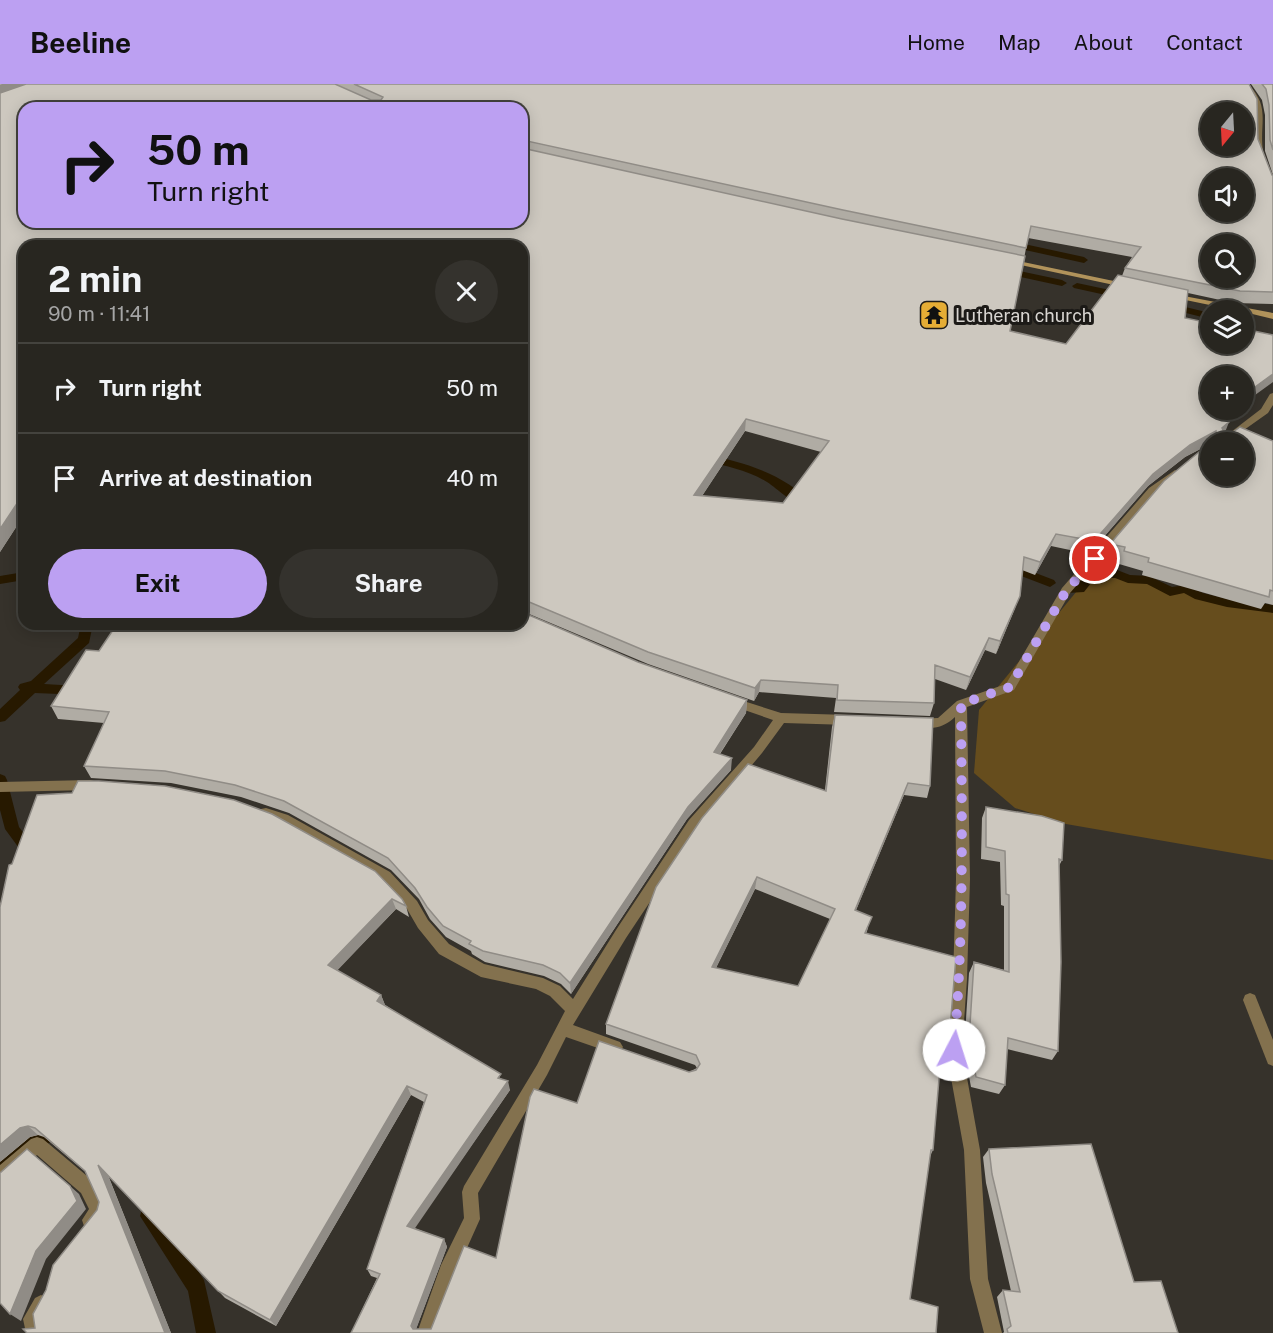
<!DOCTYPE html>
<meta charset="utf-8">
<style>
body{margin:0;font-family:"Public Sans",sans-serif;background:#34322d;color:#f1f3f6;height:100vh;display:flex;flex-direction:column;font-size:22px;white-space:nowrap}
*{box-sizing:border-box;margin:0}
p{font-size:20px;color:#a5a5a5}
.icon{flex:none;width:33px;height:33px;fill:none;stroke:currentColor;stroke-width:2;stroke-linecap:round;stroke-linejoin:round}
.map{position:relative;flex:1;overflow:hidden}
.drawer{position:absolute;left:18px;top:156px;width:510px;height:390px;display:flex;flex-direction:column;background:#282620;border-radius:18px;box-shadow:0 3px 15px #0003,0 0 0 2px #44433e}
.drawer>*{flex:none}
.guide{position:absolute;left:18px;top:18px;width:510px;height:126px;border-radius:18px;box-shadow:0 3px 15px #0003,0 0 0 2px #44433e;background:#bca0f2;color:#111;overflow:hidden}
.needle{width:39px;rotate:198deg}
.buttons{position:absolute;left:1200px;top:18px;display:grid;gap:12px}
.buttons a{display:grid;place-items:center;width:54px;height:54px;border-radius:50%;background:#282620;box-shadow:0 3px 15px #0003,0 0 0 2px #44433e;font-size:30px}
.pin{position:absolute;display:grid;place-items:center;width:51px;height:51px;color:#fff;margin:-26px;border:3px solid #fff;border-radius:50%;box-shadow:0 2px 6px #0007}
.me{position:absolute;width:66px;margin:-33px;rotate:5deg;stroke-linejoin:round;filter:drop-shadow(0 0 4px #0008)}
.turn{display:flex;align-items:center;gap:21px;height:126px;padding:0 30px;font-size:27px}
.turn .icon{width:78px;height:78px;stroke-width:2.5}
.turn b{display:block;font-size:42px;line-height:51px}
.round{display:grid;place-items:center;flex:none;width:63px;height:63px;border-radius:32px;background:#34322d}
.headline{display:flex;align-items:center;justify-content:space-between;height:102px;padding:0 30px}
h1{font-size:36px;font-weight:700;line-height:45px}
.button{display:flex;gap:12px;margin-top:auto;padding:12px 30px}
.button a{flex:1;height:69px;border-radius:36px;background:#bca0f2;color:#111;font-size:24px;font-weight:700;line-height:69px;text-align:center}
.button a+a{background:#34322d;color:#f1f3f6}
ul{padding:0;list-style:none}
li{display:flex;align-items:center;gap:18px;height:90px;padding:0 30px;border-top:2px solid #44433e}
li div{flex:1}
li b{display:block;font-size:22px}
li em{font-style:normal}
header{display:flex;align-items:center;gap:36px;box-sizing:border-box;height:84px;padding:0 30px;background:#bca0f2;color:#111}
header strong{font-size:28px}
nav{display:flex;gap:33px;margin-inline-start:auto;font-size:21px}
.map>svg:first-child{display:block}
.green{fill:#664d1d}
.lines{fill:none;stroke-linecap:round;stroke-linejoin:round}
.stream{fill:#271900;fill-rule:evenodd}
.service{fill:#83714e;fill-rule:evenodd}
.minor{fill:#83714e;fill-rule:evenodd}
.secondary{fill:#b1935b;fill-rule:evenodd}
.wall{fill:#b0aca4;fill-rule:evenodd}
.shaded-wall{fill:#908c86}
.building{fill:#cdc8bf;stroke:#908c86;stroke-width:1.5;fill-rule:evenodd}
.route{stroke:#bca0f2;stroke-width:10;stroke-dasharray:0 18}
.labels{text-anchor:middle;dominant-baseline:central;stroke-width:6;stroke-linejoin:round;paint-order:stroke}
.far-poi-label{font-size:18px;fill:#d8d5d1;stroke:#1c1a17;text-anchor:start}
</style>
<header>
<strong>Beeline</strong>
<nav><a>Home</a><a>Map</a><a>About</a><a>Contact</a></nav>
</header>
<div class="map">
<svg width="1273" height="1249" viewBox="0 0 1273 1249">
<rect width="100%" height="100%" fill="#36322b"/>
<path class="green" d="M1095 485 1273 527V776L1066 740 1015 724 974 689 979 626Z"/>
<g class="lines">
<path class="stream" d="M1010 157 1084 173 1088 176 1084 179 1007 162 1006 160Z
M1005 184 1062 196 1067 199 1062 202 1002 189 1001 187Z
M1077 199 1124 209 1129 212 1124 215 1074 204 1072 202Z
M1169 219 1210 229V235L1166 224 1164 222Z
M1244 236 1254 241 1249 244 1244 242Z
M708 372C741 376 787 392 810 418L808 421C795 423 778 405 767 398 748 386 726 382 704 377L703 375Z
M1007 478 1054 496 1056 499 1050 503 1003 485 1001 482 1003 479Z
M1092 486H1117L1130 491 1149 492 1172 503 1186 501 1203 509 1227 515 1273 521V529L1227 523 1195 515 1184 509 1170 512 1147 500 1128 499 1115 494H1095L1084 508 1067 509 1065 506 1067 503 1076 501 1088 487Z
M24 488V496L0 500V492Z
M81 540H93L89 559 44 600 78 602 83 603 85 607 83 611 35 609 5 637 0 638V625L20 606 18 603 20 600 31 597 78 554Z
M0 690 5 692 7 696 19 743 40 771 37 775 32 777 27 775 5 745 0 726Z
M45 1043 51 1046 54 1052 51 1058 0 1083V1064Z
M149 1123 156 1125 204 1196 216 1249H196L188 1207 140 1132 142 1125Z"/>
<path class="service" d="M1250 909 1255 911 1273 956V982L1268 980 1243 916 1245 911Z"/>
<path class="minor" d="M1241 0H1248C1271 23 1259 39 1263 67 1264 80 1273 90 1273 103L1269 101C1264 90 1257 78 1256 66 1253 35 1265 27 1241 0Z
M1273 309V321L1268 329 1227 358H1218L1261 325 1270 310Z
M1175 386 1180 389 1178 391 1157 408 1070 509 1014 606 967 623 970 795 967 895 962 966 980 1066 988 1195 1002 1249H984L970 1195 964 1066 946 966 953 895 956 795 955 633C942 645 931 646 913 641L911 638 913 635 938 634 957 617 1006 600 1062 504 1149 404Z
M731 613 781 629 849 631 853 633 855 636 853 639 849 641 784 639 762 669 699 744 626 854 573 941 620 958 623 963 620 968 615 970 566 953 547 991 478 1109 480 1135 458 1184 435 1249H417L441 1181 464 1134 462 1108 464 1102 537 981 565 927 550 912 536 905 481 893 439 870 418 844 407 825 380 796 278 739 261 733 260 729 261 725 266 724 288 731 390 788 417 817 428 836 449 860 484 880 543 894 560 902 573 915 616 846 689 736 754 663 773 636 727 620 725 617Z
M90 696 94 697 96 701 94 705 90 706 0 708V698Z
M37 1053 43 1055 93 1097 106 1127 96 1142 90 1144 84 1142 82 1136 89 1125 81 1109 37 1071 6 1098 0 1100V1081L31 1055Z
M41 1211 47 1214 50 1220 41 1236 44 1249H26L23 1235 35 1214Z"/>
<path class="secondary" d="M1004 174 1128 200 1132 202 1128 204 1007 178H1004Z
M1168 209 1273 229V235L1244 228V226H1234L1171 213 1167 211Z"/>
</g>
<path class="wall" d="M0 0H1249L1258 55 1272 91H1273L1265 67V31L1262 16 1251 0H1273V220L1234 219 1188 209 1185 234 1229 330 1227 335 1224 336 1225 348 1273 357V521L1265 519 1261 525 1142 491 1143 487 1119 480 1120 475 1104 472 1110 460 1244 358H1210V361V360L1185 373 1148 402 1089 470 1051 462 1035 491 1022 486 1015 524 996 570 985 566 966 606 935 595 934 619 930 632 834 628 836 614 759 608 754 617 648 580 522 527V162H24V431L0 468ZM522 24V138H24ZM1028 154 1132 173 1125 184 1122 192 1066 260 1010 247ZM745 347 821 368 783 419 702 412Z
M99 567 638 578 747 616 746 629 720 670 731 686 687 735 571 910 561 900 544 892 485 878 472 870 471 867 446 853 430 835 419 815 391 786 289 729 241 713 171 699 91 694 84 682 104 639 58 635 51 622Z
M835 631 930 702 927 714 904 711 856 826 868 844 866 850 949 956 954 987 949 997 939 994 933 1066 930 1072 910 1215 938 1223 351 1249 377 1194 371 1192 367 1185 424 1018 411 1011 276 1242 225 1214 108 1091 171 1249H27L35 1244 97 1126 99 1118 86 1088 44 1053 38 1051 30 1053 0 1078 234 716 406 822 409 833 396 825 337 886 381 911 385 921 502 995 510 1006 414 1144 444 1155 447 1163 416 1245H431L496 1174 577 1019 689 988 697 984 695 981 606 950V940L825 706 832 643ZM755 805 830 835 798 902 716 884Z
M986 723 1062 776 1059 782 1058 967 1052 976 1007 965 1005 1001 999 1010 971 1003 964 966 969 889 974 878 1004 886V822L1001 821 1000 778 981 775 982 734Z
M989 1065 1134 1198 1178 1249H1003L1004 1248 997 1213 1003 1206 1011 1207 986 1099 983 1073Z"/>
<path class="shaded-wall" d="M2 0H37L0 13V1Z
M1273 290V298L1244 319V311Z
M1227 326H1235L1229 330 1227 335 1211 345 1217 333Z
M746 335 745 347 694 424V411Z
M1229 338 1224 351 1222 344Z
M1216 347 1210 360 1185 373 1148 402 1089 470 1094 457 1153 390 1190 361Z
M24 409V431L0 468V445Z
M1056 450 1051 462 1035 491 1040 478Z
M1020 512 1015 524 996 570 1000 557Z
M989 554 985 566 966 606 970 593Z
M761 596 759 608 754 617 755 604Z
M747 616 746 629 713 680 714 668Z
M732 674 731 686 687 735 571 910 570 899 688 723Z
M908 699 904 711 852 836 855 826Z
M757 793 755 805 711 894 712 883Z
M392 815 396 825 333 891 328 881Z
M381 911 385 921 377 917Z
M508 997 510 1006 411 1150 407 1142Z
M407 1002 411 1011 276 1242 270 1236Z
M28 1042 38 1051 30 1053 0 1078V1061L20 1044Z
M98 1081 107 1089 171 1249H165Z
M70 1102 79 1110 86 1125 46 1175 21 1237 10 1230 36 1167Z
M444 1155 447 1163 415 1248 411 1242Z"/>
<path class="building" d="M26 0H335L371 16H381L383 13 354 0H1249L1257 15 1258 55 1272 91H1273V208L1240 207 1125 184 1141 163 1031 142 1026 164 843 126 522 56V24H24V138H522V64L842 135 1025 172 1010 247 1066 260 1118 191 1188 206 1185 234 1210 239V260H1244V245L1273 251V290L1244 311V292H1210V326H1228L1217 333 1229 338 1222 344 1224 348H1233L1240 343 1273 357V507L1270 506 1269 513 1148 478 1149 474 1124 467 1125 463 1110 460 1164 397 1199 368 1210 362V392H1244V358H1217L1216 347 1190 361 1153 390 1094 457 1056 450 1040 478 1024 473 1020 512 1000 557 989 554 970 593 935 581 934 619 837 616 838 601 761 596 755 604 648 568 522 515V162H24V409L0 445V9ZM1210 28H1244V62H1210ZM1210 94H1244V128H1210ZM1210 160H1244V194H1210ZM746 335 829 357 783 419 694 411Z
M1262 0H1273V66L1270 56 1269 21 1266 5Z
M522 528 638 578 747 616 714 668 732 674 688 723 570 899 560 889 543 881 483 867 469 860 471 857 443 842 427 823 415 804 388 774 284 717 235 701 165 687 84 682 109 628 51 622 86 566 99 567 117 540H522Z
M835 631 933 634 930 702 908 699 855 826 872 833 865 849 956 873 949 956 954 987 940 983 933 1066H931L910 1215 938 1223 936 1249H351L380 1190 367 1185 427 1011 407 1002 270 1236 218 1207 98 1081 165 1249H27L23 1245 35 1244 33 1230 46 1206 53 1181 97 1126 99 1118 85 1087 35 1044 28 1042 20 1044 0 1061V823L9 781 12 780 37 711 72 709 78 697H99L165 702 234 716 272 730 375 787 402 815 406 822 392 815 328 881 381 911 377 917 501 990 498 994 508 997 407 1142 444 1155 411 1242 413 1245H431L464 1162 496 1174 530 1013 534 1005 577 1019 599 957 689 988 696 986 700 980 696 971 606 940 656 803 702 734 748 680 826 707ZM757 793 835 825 798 902 712 883Z
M986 723 1042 732 1064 739 1062 776 1059 775 1061 878 1058 967 1008 954 1005 1001 976 993 969 956 974 878 1009 888V811L1006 810 1005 767 986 763Z
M1091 1060 1134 1198 1161 1197 1178 1249H1008L1007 1245 1011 1242 1003 1206 1020 1208 992 1090 989 1065Z
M27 1065 70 1102 77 1117 36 1167 10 1230 0 1219V1089Z"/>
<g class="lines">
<path class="route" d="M954 966C964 850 962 736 961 620L1010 603 1066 507 1095 475"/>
</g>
<defs>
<g id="temple-square" transform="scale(1.5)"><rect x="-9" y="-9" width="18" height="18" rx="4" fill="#e5ad35" stroke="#1c1a17"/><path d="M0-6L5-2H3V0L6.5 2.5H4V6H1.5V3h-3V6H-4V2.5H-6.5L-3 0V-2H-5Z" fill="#111"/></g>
</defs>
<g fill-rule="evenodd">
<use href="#temple-square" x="934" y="231"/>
</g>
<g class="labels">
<g class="far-poi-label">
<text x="955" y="231">Lutheran church</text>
</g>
</g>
</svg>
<div class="buttons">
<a><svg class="needle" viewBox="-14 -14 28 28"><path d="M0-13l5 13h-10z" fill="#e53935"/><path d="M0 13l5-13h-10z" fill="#a5a5a5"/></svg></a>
<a><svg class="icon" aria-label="sound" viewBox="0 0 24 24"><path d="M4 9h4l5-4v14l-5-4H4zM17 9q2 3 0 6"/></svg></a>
<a><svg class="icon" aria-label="search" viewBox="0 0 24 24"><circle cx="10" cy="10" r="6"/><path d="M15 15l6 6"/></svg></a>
<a><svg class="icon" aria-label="layers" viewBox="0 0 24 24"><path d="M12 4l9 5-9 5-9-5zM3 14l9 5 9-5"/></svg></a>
<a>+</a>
<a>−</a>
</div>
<div class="pin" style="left:1095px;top:475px;background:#d93025"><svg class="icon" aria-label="arrive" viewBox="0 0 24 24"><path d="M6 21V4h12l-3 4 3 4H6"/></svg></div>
<svg class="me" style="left:954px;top:966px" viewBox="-20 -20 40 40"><circle r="19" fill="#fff"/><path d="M0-13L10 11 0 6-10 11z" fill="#bca0f2"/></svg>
<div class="guide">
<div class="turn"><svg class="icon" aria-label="right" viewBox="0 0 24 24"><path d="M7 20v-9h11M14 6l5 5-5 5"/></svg><div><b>50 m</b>Turn right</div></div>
</div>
<section class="drawer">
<div class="headline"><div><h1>2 min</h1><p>90 m · 11:41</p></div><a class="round"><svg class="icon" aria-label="close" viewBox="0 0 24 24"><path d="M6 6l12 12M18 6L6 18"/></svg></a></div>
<ul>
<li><svg class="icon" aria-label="right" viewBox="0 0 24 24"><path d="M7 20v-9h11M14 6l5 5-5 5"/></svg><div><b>Turn right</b></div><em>50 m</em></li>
<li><svg class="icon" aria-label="arrive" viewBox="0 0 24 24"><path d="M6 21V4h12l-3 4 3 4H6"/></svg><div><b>Arrive at destination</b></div><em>40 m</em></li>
</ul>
<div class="button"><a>Exit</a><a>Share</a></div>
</section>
</div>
